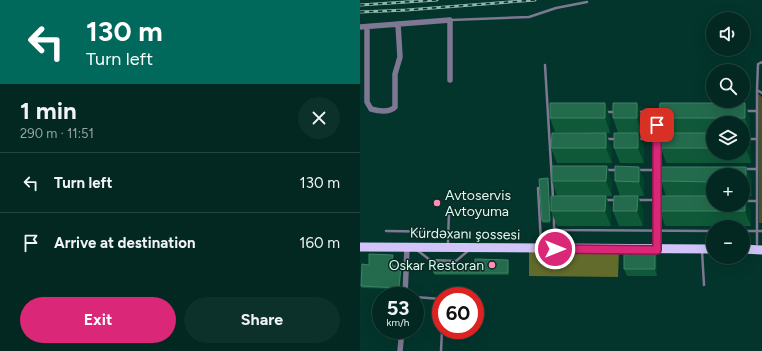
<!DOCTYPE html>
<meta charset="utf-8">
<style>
body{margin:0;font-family:Figtree,sans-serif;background:#0c302a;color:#f1f3f6;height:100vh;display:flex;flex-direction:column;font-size:15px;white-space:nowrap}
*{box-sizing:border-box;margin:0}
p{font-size:13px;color:#96a6a5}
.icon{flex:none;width:22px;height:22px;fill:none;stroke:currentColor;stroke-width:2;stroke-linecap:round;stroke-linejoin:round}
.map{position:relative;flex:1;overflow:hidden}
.sheet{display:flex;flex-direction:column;background:#022821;width:360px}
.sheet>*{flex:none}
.guide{background:#00695c;color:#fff;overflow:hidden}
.fabs{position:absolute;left:346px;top:12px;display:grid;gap:8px}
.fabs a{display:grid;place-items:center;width:44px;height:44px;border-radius:50%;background:#022821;box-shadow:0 4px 16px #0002,0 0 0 1px #23443f;font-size:20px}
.speed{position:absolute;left:12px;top:287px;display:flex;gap:8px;font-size:20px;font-weight:700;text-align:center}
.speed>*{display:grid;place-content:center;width:52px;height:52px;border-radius:50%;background:#022821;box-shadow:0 4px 16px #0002,0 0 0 1px #23443f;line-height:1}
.speed small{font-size:10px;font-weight:400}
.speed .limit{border:6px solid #d22;background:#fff;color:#111}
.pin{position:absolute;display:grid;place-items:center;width:34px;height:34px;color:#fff;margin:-17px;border-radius:8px;box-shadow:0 2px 6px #0006}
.me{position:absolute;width:44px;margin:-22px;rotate:90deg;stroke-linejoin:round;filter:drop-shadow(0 0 3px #0008)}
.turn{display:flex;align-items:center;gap:14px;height:84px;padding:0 20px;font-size:18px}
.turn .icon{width:52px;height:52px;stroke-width:2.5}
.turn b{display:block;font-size:28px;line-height:34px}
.round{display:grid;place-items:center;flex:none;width:42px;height:42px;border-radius:21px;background:#0c302a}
.head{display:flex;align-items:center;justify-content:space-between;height:68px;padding:0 20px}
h1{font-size:24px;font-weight:700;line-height:30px}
.primary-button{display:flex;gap:8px;margin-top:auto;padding:8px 20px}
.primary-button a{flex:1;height:46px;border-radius:24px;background:#db2777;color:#fff;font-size:16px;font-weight:700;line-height:46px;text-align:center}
.primary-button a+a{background:#0c302a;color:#f1f3f6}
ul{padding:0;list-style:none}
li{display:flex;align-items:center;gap:12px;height:60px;padding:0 20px;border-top:1px solid #23443f}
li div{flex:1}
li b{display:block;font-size:15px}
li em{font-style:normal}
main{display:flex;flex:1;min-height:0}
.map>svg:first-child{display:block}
.green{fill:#4a502c}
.forest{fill:#626b2b}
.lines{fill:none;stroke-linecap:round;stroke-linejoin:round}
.service{stroke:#7f7892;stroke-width:2.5}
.minor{stroke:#7f7892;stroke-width:5.5}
.primary{stroke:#d2c4f9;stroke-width:9}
.rail-casing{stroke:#8db9ae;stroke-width:3}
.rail{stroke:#0d2923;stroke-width:1.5;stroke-dasharray:4.5;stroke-linecap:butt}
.wall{fill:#0f5939}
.shaded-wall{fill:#01432b}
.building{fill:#246b4d;stroke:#408267}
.route-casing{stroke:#8e194d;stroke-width:10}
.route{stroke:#db2777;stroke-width:7}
.poi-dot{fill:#ff8eb9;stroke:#0d2923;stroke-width:1.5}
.labels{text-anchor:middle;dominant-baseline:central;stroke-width:3;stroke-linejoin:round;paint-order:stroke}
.poi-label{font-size:14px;fill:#d5fdf2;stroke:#0d2923;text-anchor:start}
.street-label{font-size:14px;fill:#d5fdf2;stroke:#0d2923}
</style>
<main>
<section class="sheet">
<div class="guide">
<div class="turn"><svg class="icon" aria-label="left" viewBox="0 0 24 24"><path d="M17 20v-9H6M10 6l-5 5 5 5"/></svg><div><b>130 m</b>Turn left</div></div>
</div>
<div class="head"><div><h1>1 min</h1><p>290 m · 11:51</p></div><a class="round"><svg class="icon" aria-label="close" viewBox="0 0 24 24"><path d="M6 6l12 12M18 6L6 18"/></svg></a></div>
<ul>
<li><svg class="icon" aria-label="left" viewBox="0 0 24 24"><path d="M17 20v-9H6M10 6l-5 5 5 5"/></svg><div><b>Turn left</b></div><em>130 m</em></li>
<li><svg class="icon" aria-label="arrive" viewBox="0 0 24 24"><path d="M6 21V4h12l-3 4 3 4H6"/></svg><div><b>Arrive at destination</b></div><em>160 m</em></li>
</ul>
<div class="primary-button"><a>Exit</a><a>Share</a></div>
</section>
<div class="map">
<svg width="402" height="351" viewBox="0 0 402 351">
<rect width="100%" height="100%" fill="#03352c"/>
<path class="green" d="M398 94 402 97V223H399Z"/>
<path class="forest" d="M169 252H259L258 277 169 276Z"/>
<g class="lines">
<path class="service" d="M91 20 169 17 196 8 227 2
M185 65 193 198
M397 90 402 93
M385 111H397
M245 112H256
M277 112H296
M246 139H257
M278 139H297
M383 139H397
M384 169H397
M246 170H257
M278 170H297
M178 188 181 243
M244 200H257
M278 200H297
M383 201H397
M194 215V228L198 230 353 231
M26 231 88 232
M383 231H402
M88 242 89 211
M397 244V90L398 64 402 62
M57 250 70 260 96 261 109 250
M342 251 344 285
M55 297 81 299
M81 351 82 330"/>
<path class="minor" d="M0 27 90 20V80
M7 27V102L11 109C18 111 29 113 35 107V74L40 57 38 24
M297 250V112
M45 296 47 247
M40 351 42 330"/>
<path class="primary" d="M0 247 353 249
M383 249 402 250"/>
<g class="rail-casing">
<path id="rail" d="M0 5 77 0
M0 12 47 10 175 0"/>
</g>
<use href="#rail" class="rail"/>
</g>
<path class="wall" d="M245 103 250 118V133L195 132 190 118Z
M277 103 282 118V133H258L253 118Z
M299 118H390V133H383V123H353V133H305Z
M353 133V153H383V133L391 148V163H306L301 148Z
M191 148H252V163H197Z
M254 148H284V163H260Z
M279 167 284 181V196H260L255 181Z
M301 167H386L392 181V196H383V175H353V196H306L301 181Z
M188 178V180L190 223H183L182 221Z
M192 181H252V196H197Z
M246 196 251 211V226H197L191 211Z
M278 196 283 211V226H259L253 211Z
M300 211H391V226H305Z
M33 255V266L41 268 40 289 2 288 1 286 9 265Z
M297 259V276H267L264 269Z
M149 261V275H75L74 273 92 262 93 268H115Z"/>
<path class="shaded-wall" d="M245 103 250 118V133L245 118Z
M277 103 282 118V133L277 118Z
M385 103 390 118V133L385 118Z
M246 133 252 148V163L246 148Z
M278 133 284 148V163L278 148Z
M386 133 391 148V163L386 148Z
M247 166 252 181V196L246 181Z
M279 167 284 181V196L279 182Z
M386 167 392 181V196L386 182Z
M246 196 251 211V226L245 211Z
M278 196 283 211V226L277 211Z
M385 196 391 211V226L385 211Z
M295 252 297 259V276L295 269Z
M148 260 149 261V275L148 273Z
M41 266V268L40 289 39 288Z"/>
<path class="building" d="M190 103H245V118H190Z
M253 103H277V118H253Z
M300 103H385V118H299Z
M192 133H246V148H191Z
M254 133H278V148H254Z
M301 133H353V148H301Z
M383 133H386V148H383Z
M192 166H247L246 181H192Z
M255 166 279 167V182L255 181Z
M301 167H386V182H383V175H353V182L301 181Z
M188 178 190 221H182L179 179Z
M191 196H246L245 211H191Z
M254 196H278L277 211H253Z
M300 196H353V205H383V196H385V211H300Z
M264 252H295V269H264Z
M9 254 33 255 32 266H41L39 288 1 286 2 264 9 265Z
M115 259 148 260V273H74V261L92 262V268H115Z"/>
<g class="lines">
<g class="route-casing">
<path id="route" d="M195 249 297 250V125"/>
</g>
<use href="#route" class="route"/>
</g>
<g class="poi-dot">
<circle cx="77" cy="203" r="4"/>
<circle cx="132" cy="265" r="4"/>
</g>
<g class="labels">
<g class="poi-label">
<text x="85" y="195">Avtoservis<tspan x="85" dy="16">Avtoyuma</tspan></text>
<text x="124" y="265" text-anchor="end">Oskar Restoran</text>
</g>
<g class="street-label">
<text transform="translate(105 234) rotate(1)">Kürdəxanı şossesi</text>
</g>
</g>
</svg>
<div class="fabs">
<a><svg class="icon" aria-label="sound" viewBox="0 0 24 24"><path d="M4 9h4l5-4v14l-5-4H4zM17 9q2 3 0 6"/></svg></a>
<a><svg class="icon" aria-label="search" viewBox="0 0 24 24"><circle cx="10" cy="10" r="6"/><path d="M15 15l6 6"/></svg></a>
<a><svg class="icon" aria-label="layers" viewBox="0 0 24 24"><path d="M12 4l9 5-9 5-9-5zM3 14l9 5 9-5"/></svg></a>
<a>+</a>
<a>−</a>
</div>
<div class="speed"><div>53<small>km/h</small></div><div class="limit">60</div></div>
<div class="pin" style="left:297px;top:125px;background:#d93025"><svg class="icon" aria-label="arrive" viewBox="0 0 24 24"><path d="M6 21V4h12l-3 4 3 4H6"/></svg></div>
<svg class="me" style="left:195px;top:249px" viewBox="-20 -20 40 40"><circle r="17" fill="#db2777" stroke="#fff" stroke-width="3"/><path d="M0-11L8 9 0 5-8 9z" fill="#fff"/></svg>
</div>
</main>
